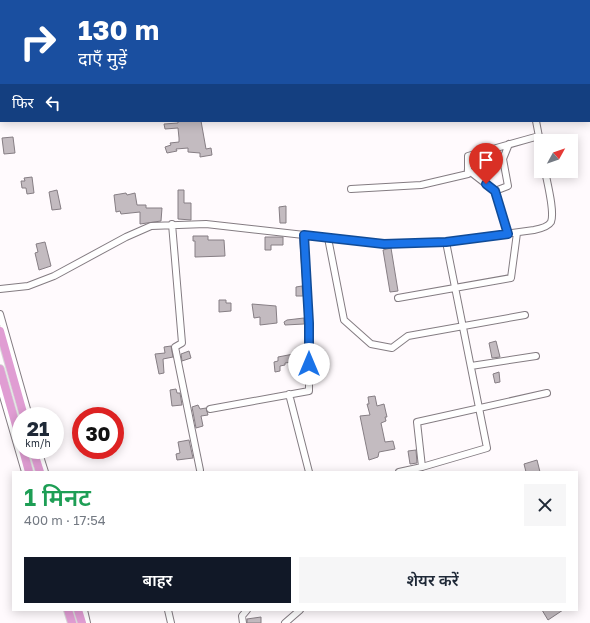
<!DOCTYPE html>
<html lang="hi">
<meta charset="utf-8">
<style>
body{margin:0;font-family:"Golos Text","Noto Sans Devanagari",sans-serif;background:#f6f6f7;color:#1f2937;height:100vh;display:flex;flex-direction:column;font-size:15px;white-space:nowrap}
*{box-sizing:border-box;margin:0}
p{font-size:13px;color:#747a83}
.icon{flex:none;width:22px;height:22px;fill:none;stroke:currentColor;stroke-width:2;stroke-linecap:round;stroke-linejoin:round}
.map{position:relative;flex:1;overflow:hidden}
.side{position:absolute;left:12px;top:471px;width:566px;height:140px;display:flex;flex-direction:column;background:#fff;border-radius:0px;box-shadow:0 2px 10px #0003}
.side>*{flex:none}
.top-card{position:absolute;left:0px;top:0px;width:590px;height:122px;box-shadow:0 2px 10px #0003;background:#1a4fa0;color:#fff;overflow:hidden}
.needle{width:26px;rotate:50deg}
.tools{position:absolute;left:534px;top:134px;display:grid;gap:8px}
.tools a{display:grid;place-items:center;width:44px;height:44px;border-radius:0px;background:#fff;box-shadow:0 2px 10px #0003;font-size:20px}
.speed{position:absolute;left:12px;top:407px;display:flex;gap:8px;font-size:20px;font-weight:700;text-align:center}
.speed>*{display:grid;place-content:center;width:52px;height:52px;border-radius:50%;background:#fff;box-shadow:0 2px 10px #0003;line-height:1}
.speed small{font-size:10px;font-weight:400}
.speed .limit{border:6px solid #d22;background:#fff;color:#111}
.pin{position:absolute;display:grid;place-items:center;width:34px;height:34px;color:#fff;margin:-41px -17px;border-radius:50% 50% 50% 0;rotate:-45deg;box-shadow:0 0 4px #0007}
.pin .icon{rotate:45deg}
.me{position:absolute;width:44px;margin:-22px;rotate:0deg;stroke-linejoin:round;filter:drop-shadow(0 0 3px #0008)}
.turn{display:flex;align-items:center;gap:14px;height:84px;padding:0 12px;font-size:18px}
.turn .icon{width:52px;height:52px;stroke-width:2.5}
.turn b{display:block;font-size:28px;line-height:34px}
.then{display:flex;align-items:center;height:38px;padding:0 12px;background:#0003;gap:8px;font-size:15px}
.round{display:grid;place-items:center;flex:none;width:42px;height:42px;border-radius:0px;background:#f6f6f7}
.overview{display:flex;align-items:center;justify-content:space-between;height:68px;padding:0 12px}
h1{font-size:24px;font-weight:600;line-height:30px;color:#1e9e55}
.primary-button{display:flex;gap:8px;margin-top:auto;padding:8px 12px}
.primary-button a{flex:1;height:46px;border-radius:0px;background:#111827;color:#fff;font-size:16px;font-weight:600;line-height:46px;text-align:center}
.primary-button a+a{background:#f6f6f7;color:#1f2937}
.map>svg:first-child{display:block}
.building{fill:#c3bbc0;stroke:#867e84}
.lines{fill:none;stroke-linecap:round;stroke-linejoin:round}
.minor-casing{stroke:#847c82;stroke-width:8}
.major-casing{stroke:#d9d9d9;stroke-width:10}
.minor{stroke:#fff;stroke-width:6}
.major{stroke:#e09dd3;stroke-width:8}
.route-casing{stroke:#114b97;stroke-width:10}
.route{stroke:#1a73e8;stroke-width:7}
</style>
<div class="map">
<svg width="590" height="623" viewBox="0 0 590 623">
<rect width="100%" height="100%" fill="#fffafd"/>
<path class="building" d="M178 121H201L206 149 211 148 212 155 200 157V153L188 152V148L176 149 177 151 167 153 165 147 171 145 170 143 179 142V138L178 128 165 129 164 124 178 123Z
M13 137 15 153 4 154 2 138Z
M32 177 34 193 27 194 26 188H22L21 181H25L24 178Z
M57 190 61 209 52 210 49 192Z
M178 190H184V203H191V220L178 219Z
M126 193 127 195 135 193 137 205H146V208H162L161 221 140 224V212L121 214 120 211 116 212 114 195Z
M286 206V223H280L279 207Z
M193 236H208V240H224L225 256 195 257V241H193Z
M265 237H283V245H271V250H265Z
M45 242 51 266 39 270 35 253 38 252 36 244Z
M391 248 398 291 390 292 383 250Z
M302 286 303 296H296V287Z
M219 300H226V303H231V311L219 312Z
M252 304 276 306 277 323 260 325V317L254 318Z
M304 318V324L285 325 284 322 287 320Z
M496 341 500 357 492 358 489 343Z
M171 346 173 357 163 359 164 373 159 374 155 354 165 353 164 347Z
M324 350 326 357 314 360V353Z
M189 351 191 358 182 361 181 354Z
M304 352V358L299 359V361L285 363V365L280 366V371L275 372 274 362 278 361V357Z
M499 372 500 382 495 383 493 374Z
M176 389 177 393H180L182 405 172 406 170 390Z
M375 396 377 406 384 404 387 417H385L386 421 381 423 385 442 393 441 395 449 379 452 378 457 369 460 360 416 370 415 367 404H369L368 397Z
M198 405 200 409 206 408 208 415 201 416 203 426 196 428 192 407Z
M189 440 193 458 177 460 176 454 180 453 178 442Z
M416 450 417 463 410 464 408 451Z
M537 460 540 472H526L524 464Z
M542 610H563L548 620Z
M261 617V623H247V619Z"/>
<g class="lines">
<g class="minor-casing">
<path id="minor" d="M502 0V1
M536 121 541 147
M468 170 495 191 508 186 503 159 509 144
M351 189 421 185 468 174V156L539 136
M495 191 508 234
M172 224 182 343 175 347 200 470
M328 238 344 320 371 344 392 348 408 336 525 315
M446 242 487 448 422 467 417 422 547 393
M0 289 28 286 54 276 126 237 151 226 206 224 384 244 446 242 534 230C539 229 548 227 551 222 555 212 547 182 545 171
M398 298 511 278 517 233
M0 314 29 416
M471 366 536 356
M0 386 25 472
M289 394 309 472
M210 409 309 391V323L303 235
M38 450 45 472
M399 472 422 467
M84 610 87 623
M168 610 171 623
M243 623 242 616 247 610
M285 623 300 610"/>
</g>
<g class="major-casing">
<path id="major" d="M0 331 24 416
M0 369 21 443
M23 450 29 472
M33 450 40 472
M68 610 72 623
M78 610 82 623"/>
</g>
<use href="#minor" class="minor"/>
<use href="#major" class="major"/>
</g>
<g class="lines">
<g class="route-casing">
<path id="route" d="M309 364V323L304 235 384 244 446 242 508 234 495 191 486 184"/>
</g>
<use href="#route" class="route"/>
</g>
</svg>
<div class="tools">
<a><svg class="needle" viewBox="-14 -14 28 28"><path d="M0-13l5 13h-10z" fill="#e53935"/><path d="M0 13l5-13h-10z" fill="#747a83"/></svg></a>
</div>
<div class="speed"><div>21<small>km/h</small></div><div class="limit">30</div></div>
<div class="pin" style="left:486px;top:184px;background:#d93025"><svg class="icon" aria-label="arrive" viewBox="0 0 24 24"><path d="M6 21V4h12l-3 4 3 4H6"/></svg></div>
<svg class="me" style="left:309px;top:364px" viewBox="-20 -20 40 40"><circle r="19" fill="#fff"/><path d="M0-13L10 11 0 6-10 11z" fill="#1a73e8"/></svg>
<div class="top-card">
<div class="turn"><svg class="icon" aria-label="right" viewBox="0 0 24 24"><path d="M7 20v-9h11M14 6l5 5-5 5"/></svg><div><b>130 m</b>दाएँ मुड़ें</div></div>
<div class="then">फिर<svg class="icon" aria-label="left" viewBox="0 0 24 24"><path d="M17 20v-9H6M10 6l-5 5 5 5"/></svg></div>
</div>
<section class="side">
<div class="overview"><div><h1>1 मिनट</h1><p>400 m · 17:54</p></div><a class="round"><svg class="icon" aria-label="close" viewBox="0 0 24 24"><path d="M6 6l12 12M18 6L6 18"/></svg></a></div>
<div class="primary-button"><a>बाहर</a><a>शेयर करें</a></div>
</section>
</div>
